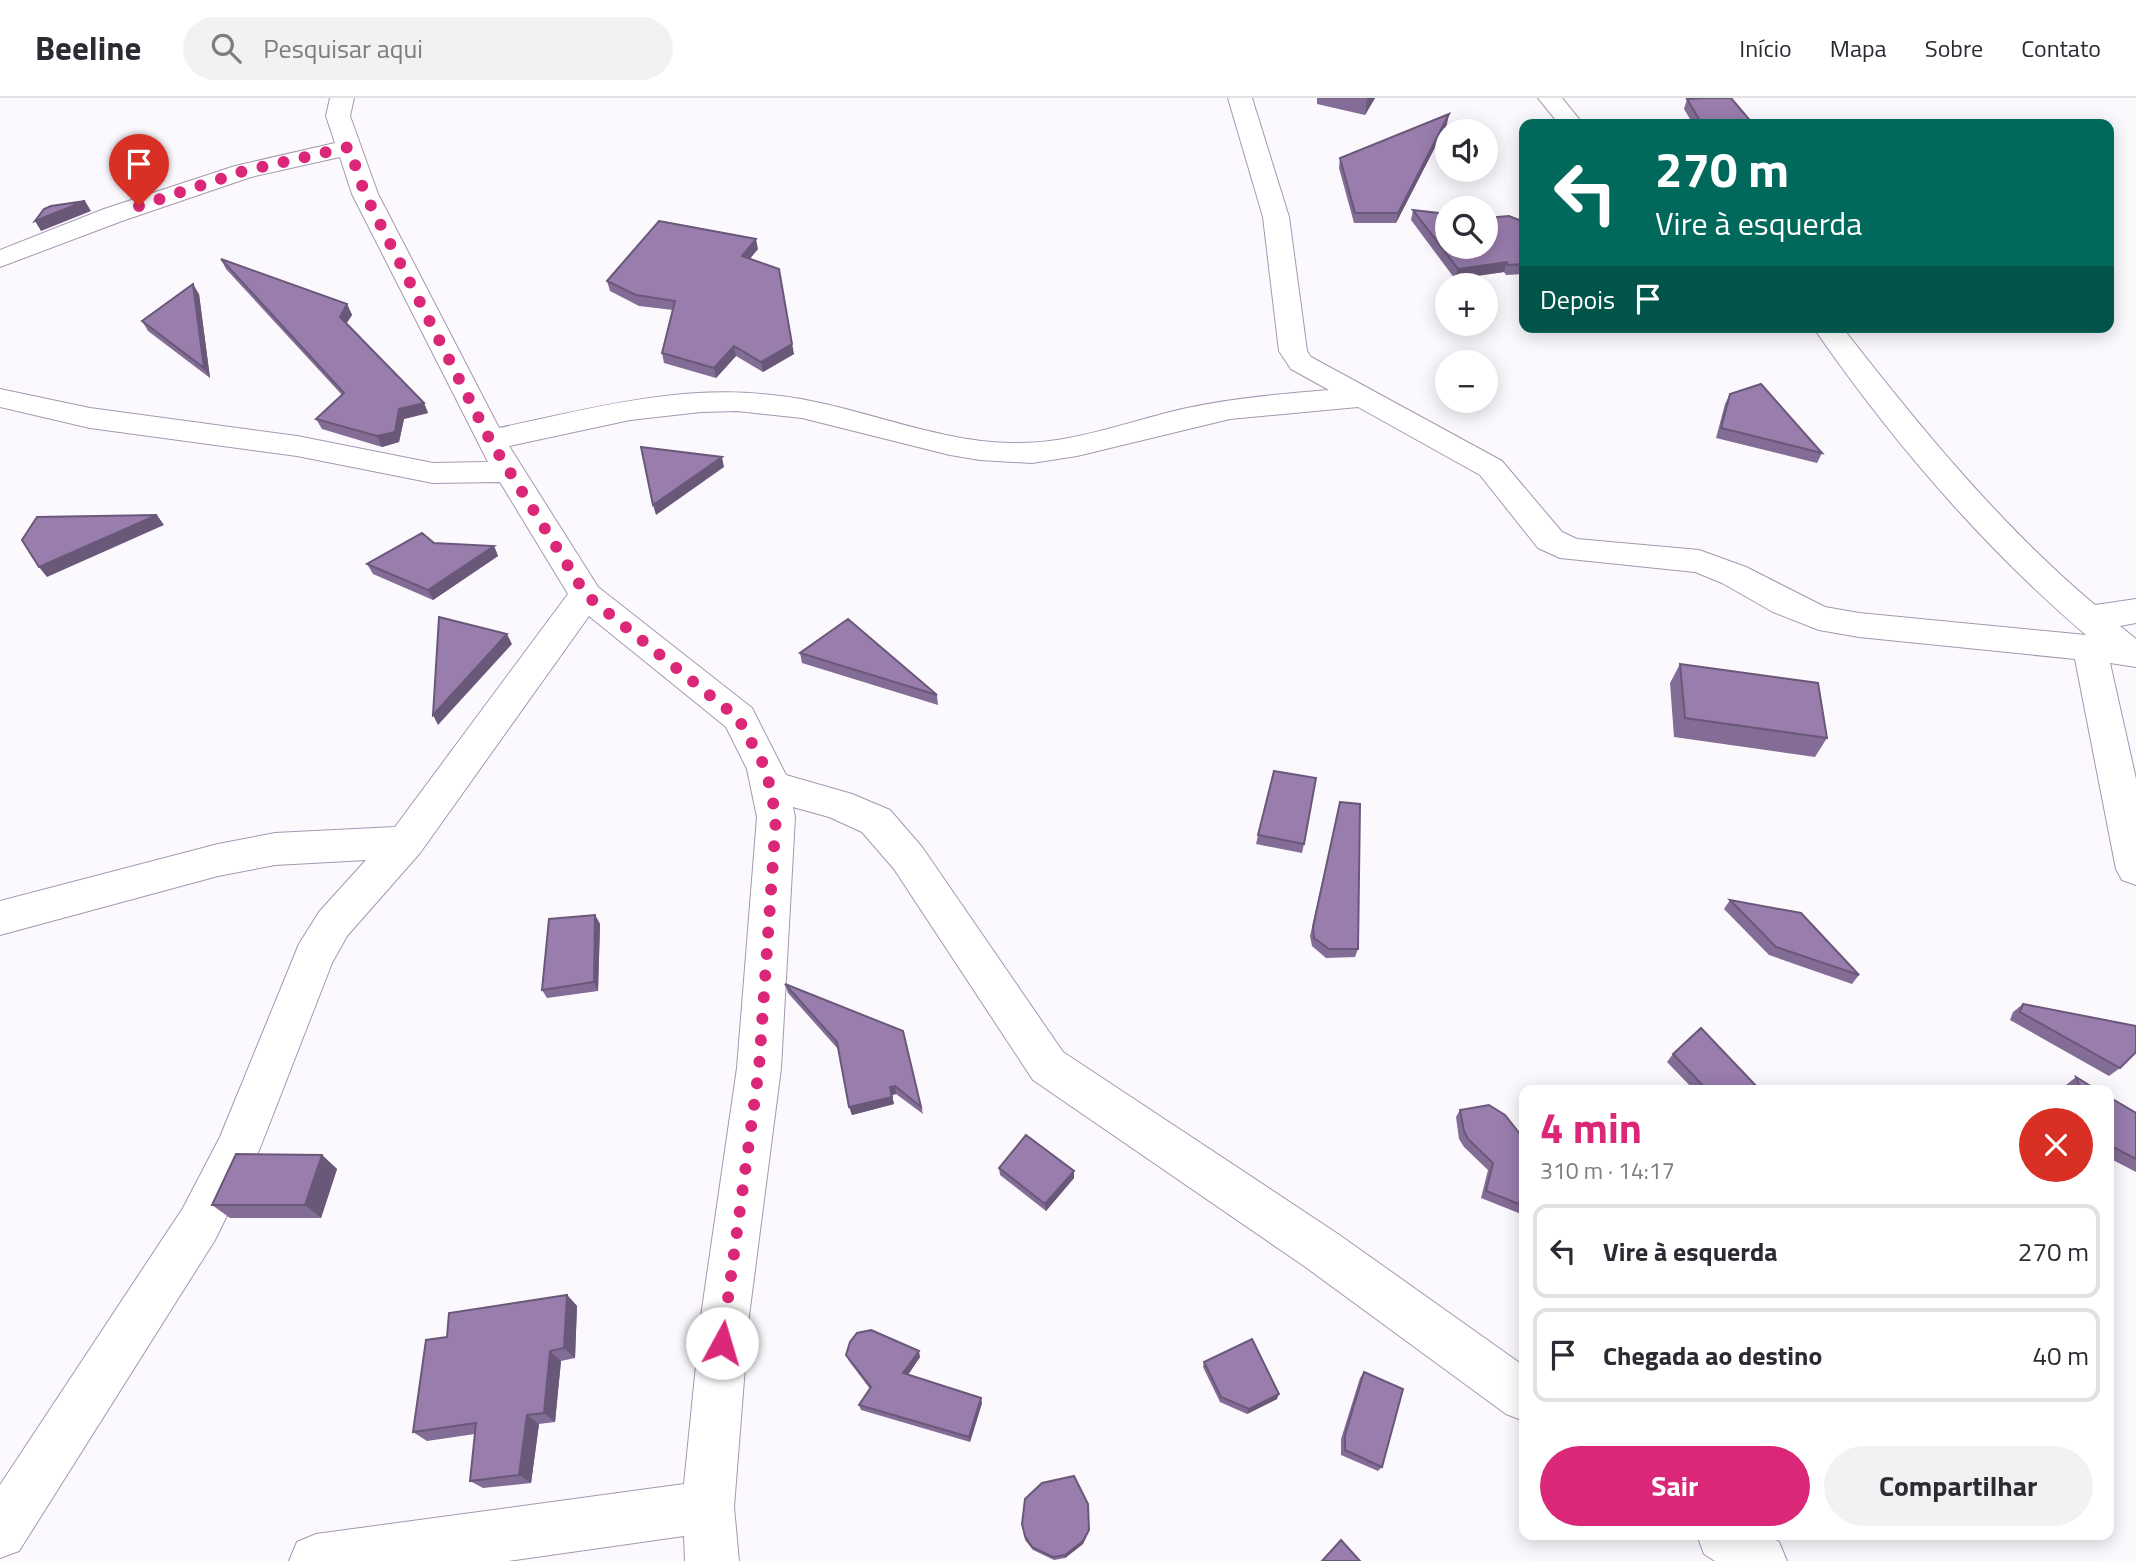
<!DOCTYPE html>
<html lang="pt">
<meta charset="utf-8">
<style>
body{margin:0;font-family:"Titillium Web",sans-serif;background:#f2f2f3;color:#2b2b33;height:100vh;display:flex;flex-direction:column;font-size:26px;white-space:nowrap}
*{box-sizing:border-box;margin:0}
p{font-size:23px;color:#7c7c81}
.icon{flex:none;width:38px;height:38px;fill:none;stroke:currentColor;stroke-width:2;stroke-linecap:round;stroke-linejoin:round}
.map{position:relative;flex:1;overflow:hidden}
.panel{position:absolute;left:1519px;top:987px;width:595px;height:455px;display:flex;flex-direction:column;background:#fff;border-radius:14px;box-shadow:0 4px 18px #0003}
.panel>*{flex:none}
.hud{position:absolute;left:1519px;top:21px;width:595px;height:214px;border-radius:14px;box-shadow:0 4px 18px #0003;background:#00695c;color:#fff;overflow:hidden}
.buttons{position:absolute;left:1435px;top:21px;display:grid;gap:14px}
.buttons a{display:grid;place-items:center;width:63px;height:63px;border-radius:50%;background:#fff;box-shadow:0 4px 18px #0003;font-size:35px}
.pin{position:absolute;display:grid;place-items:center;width:60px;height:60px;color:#fff;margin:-72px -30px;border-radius:50% 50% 50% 0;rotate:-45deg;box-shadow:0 0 7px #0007}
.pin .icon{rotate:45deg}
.me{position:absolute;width:77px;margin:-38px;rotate:6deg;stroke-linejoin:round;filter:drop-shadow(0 0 5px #0008)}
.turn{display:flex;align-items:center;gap:24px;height:147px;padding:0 21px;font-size:32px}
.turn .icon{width:91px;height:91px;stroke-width:2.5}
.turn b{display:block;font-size:49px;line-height:60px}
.then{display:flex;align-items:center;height:66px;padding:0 21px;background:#0003;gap:14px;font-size:26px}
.round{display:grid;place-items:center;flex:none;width:74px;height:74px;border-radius:37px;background:#f2f2f3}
.summary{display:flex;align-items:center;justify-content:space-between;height:119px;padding:0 21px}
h1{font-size:42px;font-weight:700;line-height:52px;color:#db2777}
.cta{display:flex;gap:14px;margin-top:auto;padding:14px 21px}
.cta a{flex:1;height:80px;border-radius:42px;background:#db2777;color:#fff;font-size:28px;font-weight:700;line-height:80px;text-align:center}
.cta a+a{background:#f2f2f3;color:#2b2b33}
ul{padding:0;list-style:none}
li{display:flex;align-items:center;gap:21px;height:94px;margin:0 14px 10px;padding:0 7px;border:4px solid #e1e1e2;border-radius:14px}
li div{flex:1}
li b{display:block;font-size:26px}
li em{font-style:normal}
header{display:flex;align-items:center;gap:42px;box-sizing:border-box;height:98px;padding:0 35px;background:#fff;border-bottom:2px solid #e1e1e2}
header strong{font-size:33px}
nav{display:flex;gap:38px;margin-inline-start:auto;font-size:24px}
.search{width:490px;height:63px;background:#f2f2f3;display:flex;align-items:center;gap:18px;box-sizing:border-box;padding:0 24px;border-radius:38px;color:#7c7c81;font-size:26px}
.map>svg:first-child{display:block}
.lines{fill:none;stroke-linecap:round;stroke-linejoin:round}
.minor-casing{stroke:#a597b0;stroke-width:2}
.minor{fill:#fff;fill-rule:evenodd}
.wall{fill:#836c95}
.shaded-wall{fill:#6a5879}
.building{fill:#987dad;stroke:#6a5879;stroke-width:2}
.route{stroke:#db2777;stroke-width:12;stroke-dasharray:0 21.6}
</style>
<header>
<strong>Beeline</strong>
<div class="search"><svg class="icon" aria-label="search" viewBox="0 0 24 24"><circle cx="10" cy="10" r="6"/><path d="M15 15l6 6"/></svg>Pesquisar aqui</div>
<nav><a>Início</a><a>Mapa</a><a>Sobre</a><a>Contato</a></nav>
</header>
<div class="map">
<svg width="2136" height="1463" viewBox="0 0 2136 1463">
<rect width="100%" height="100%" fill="#fcf9fe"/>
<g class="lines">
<g class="minor-casing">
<path id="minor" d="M330 0H354L350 18 378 96 499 330C588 311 680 286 772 297 853 305 928 343 1010 345 1071 347 1128 323 1187 310 1233 300 1281 296 1329 292L1291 271 1279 253 1263 119 1228 0H1252L1289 119 1307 253 1311 259 1502 363 1562 434 1577 441 1699 452 1746 469 1825 509 1859 515 2086 537C1982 448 1891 342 1813 229H1842C1920 329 1998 425 2095 507L2136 501V525L2120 528 2136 541V569L2110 565 2136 681V787L2122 782 2116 771 2075 561 1859 539 1819 532 1773 514 1722 485 1695 474 1560 460 1538 450 1480 377 1358 309 1230 321 1077 358 1032 365 980 362 950 357 802 320 737 313 701 314 630 322 509 348 598 489 752 610 786 677 852 696 890 712 922 749 1063 954 1338 1136 1524 1268V1323L1506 1316 1304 1168 1033 982 894 771 862 734 829 719 793 709 795 719 781 970 749 1218 734 1409 739 1463H685L684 1438 508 1463H289L297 1444 316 1436 684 1386 701 1218 737 970 757 719 747 671 726 629 589 518 420 755 347 838 332 865 260 1050 215 1142 19 1453 0 1460V1387L183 1110 220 1039 299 846 319 814 366 762 275 767 218 778 0 837V803L218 746 275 735 395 729 568 496 500 384 433 385 297 358 90 330 0 309V291L90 310 297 338 433 365 488 364 352 96 340 59 251 79 122 123 0 169V152L104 111 235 68 335 45 326 18Z
M1538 0H1562L1583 26H1559Z
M1697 1437H1768L1779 1444 1787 1463H1715L1704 1456Z"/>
</g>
<use href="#minor" class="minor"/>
</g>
<path class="wall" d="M1317 0H1375L1365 17 1317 6Z
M1687 1 1753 26H1693L1684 11Z
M1447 26 1396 125H1354L1339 70 1340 60Z
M1413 112 1447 149 1524 124V176L1506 177 1504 174 1455 181 1411 122Z
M758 151 750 160 794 256 763 274 736 258 716 280 664 265 662 255 673 212 639 208 610 193 607 183Z
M221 161 347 206 352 217 346 226 424 305 428 315 404 321 399 344 382 349 322 331 316 321 342 297 226 171Z
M199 196 210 280 148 233 142 223Z
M1730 296 1822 355 1817 365 1716 340 1725 306Z
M434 445 494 448 498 458 433 502 373 476 367 466Z
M800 555 937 597 938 607 802 565Z
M1680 566 1827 640 1815 659 1674 639 1670 585Z
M1338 713 1358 851 1355 859 1326 860 1312 848 1310 838Z
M1258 737 1304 746 1302 755 1256 746Z
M1730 802 1859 877 1852 886 1769 857 1724 811Z
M595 817 600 826 598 893 547 900 542 892Z
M785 886 903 933 923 1016 896 996 892 997 894 1006 852 1017 838 951 788 895Z
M2023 906 2120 970 2109 978 2010 922 2013 914Z
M1673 956 1760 992H1694L1667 964Z
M2076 979 2097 992H2068L2066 987Z
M2109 999 2136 1015V1074L2109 1060Z
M1460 1012 1524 1041V1112L1521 1116 1481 1100 1488 1072 1464 1049 1459 1041 1456 1019Z
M322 1057 337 1071 321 1120H230L212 1107Z
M999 1070 1074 1080 1046 1113 1000 1077Z
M567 1197 577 1208 575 1260 561 1263 555 1324 539 1326 531 1385 483 1390 470 1383 475 1336 427 1343 413 1334 447 1239Z
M846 1257 920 1259 908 1277 982 1305 970 1344 861 1312 859 1307 870 1291 849 1263Z
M1204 1264 1277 1301 1247 1316 1220 1304 1203 1269Z
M1364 1274 1382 1369 1378 1373 1341 1357V1341L1360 1280Z
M1022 1426 1088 1435 1083 1446 1065 1460 1054 1462 1033 1452 1025 1442Z"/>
<path class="shaded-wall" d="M1368 0H1375L1365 17 1367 1Z
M1449 16 1447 26 1396 125 1398 115Z
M85 103 91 113 41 133 35 123Z
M756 141 758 151 744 168 742 158Z
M1507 164 1504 174 1455 181 1458 171Z
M779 171 794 256 763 274 761 264Z
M193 186 199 196 210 280 204 270Z
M347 206 352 217 344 229 340 219Z
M734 248 736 258 716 280 714 270Z
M424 305 428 315 404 321 399 344 382 349 377 338 399 311Z
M722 359 724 369 656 417 653 407Z
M157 417 164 427 47 479 39 469Z
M494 448 498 458 433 502 428 492Z
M507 536 512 546 438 627 433 617Z
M595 817 600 826 598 893 594 884Z
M895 988 896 996 892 997 890 989Z
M892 999 894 1006 852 1017 849 1009Z
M322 1057 337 1071 321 1120 305 1107Z
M1074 1073V1080L1046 1113 1045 1106Z
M567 1197 577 1208 575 1260 564 1250Z
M550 1253 561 1263 555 1324 544 1315Z
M919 1253 920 1259 905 1281 903 1275Z
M1279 1296 1277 1301 1247 1316 1249 1311Z
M981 1300 982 1305 970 1344 969 1339Z
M527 1317 539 1326 531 1385 519 1377Z
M1089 1432 1088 1435 1083 1446 1065 1460V1457Z"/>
<path class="building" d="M1701 0H1731L1753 26H1702L1687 1Z
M1449 16 1398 115H1355L1340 60Z
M85 103 35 123 44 111 51 108Z
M1413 112 1447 116V149H1486V120L1509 118 1524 124V166L1508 167 1507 164 1458 171Z
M659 123 756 141 742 158 779 171 792 246 761 264 734 248 714 270 662 255 675 203 636 197 607 183Z
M221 161 347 206 340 219 424 305 399 311 395 334 377 338 316 321 344 295Z
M193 186 204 270 142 223Z
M1761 286 1822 355 1721 330 1730 296Z
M641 349 722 359 653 407Z
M157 417 39 469 22 442 37 419Z
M422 435 434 445 494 448 428 492 367 466Z
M439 519 507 536 433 617Z
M848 521 937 597 800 555Z
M1680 566 1818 585 1827 640 1685 620Z
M1274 673 1316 680 1304 746 1258 737Z
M1340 704 1360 706 1358 851H1329L1314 840 1313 829Z
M1730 802 1801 815 1859 877 1776 849Z
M595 817 594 884 542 892 549 821Z
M785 886 903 933 921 1009 895 988 890 989 892 999 849 1009 837 944Z
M2023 906 2136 928V954L2120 970 2020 914Z
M1701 930 1760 992H1707L1673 956Z
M2076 979 2097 992H2081Z
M2109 999 2136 1015V1061L2109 1047Z
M1489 1007 1505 1017 1524 1041V1108L1486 1093 1493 1065 1468 1041 1464 1033 1460 1012Z
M1026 1037 1074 1073 1045 1106 999 1070Z
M236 1056 322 1057 305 1107H212Z
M567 1197 564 1250 550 1253 544 1315 527 1317 519 1377 470 1383 476 1325 413 1334 426 1242 447 1239 449 1215Z
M871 1232 919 1253 903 1275 981 1300 969 1339 859 1307 871 1289 846 1257 850 1244 857 1235Z
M1252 1241 1279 1296 1249 1311 1221 1299 1204 1264Z
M1364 1274 1403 1291 1382 1369 1345 1352V1337Z
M1074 1378 1088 1406 1089 1432 1083 1443 1065 1457 1053 1459 1032 1449 1025 1438 1022 1426 1025 1401 1042 1385Z
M1341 1442 1360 1463H1322Z"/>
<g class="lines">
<path class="route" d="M139 108 244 73 349 49 365 96 490 342 586 497 738 620 766 671 776 719 759 970 722 1245"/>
</g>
</svg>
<div class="buttons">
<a><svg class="icon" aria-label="sound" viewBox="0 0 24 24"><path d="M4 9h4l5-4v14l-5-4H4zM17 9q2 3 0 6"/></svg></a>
<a><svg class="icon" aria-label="search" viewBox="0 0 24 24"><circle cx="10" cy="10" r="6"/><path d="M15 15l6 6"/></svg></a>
<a>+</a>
<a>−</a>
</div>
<div class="pin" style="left:139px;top:108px;background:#d93025"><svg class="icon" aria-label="arrive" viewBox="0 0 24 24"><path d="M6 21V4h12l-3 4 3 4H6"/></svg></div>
<svg class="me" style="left:722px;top:1245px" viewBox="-20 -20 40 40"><circle r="19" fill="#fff"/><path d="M0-13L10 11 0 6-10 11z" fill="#db2777"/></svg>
<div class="hud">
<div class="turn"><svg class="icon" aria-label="left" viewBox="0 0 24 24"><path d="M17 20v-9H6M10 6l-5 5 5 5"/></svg><div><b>270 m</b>Vire à esquerda</div></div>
<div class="then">Depois<svg class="icon" aria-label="arrive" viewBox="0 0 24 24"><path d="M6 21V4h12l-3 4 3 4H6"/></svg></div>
</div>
<section class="panel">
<div class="summary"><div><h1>4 min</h1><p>310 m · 14:17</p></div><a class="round" style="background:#d93025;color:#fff"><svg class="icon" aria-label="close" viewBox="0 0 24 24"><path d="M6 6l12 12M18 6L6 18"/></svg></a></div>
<ul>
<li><svg class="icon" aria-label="left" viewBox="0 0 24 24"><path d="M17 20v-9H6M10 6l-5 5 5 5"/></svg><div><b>Vire à esquerda</b></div><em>270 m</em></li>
<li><svg class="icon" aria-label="arrive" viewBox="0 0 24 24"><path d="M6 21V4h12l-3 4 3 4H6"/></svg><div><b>Chegada ao destino</b></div><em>40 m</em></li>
</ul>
<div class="cta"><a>Sair</a><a>Compartilhar</a></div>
</section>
</div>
